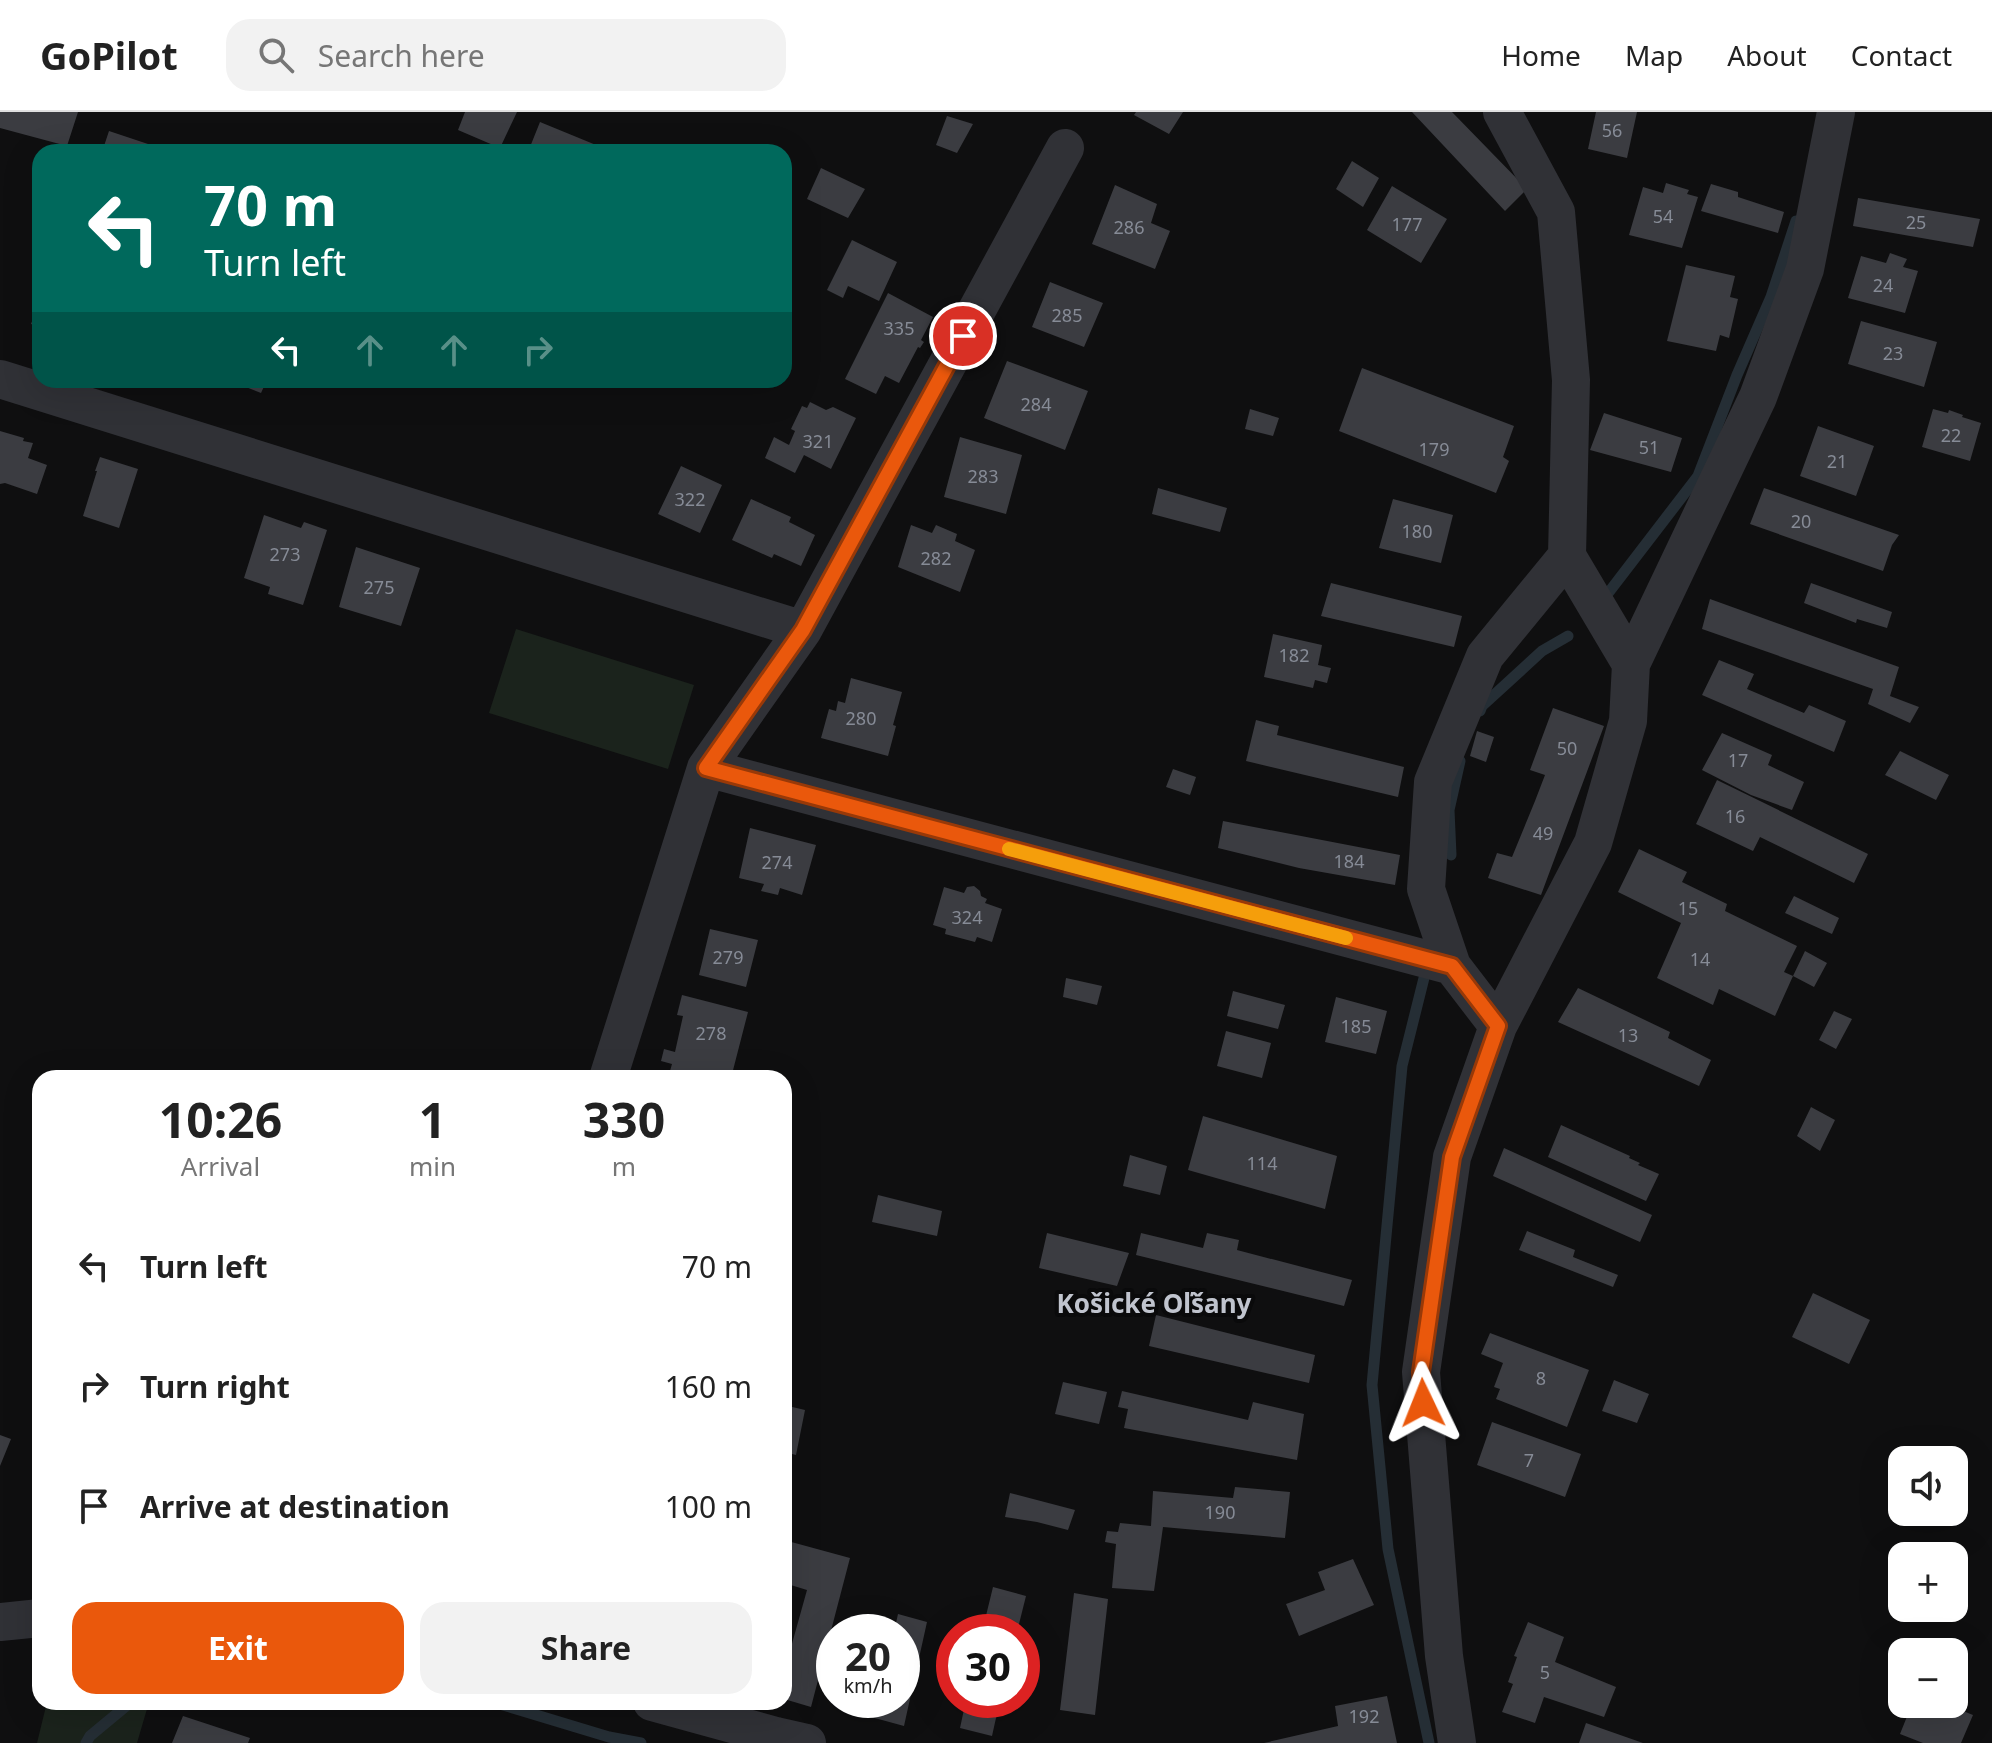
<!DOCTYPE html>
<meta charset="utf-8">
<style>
body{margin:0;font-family:"Noto Sans",sans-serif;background:#f2f2f2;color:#222;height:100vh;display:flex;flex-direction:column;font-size:30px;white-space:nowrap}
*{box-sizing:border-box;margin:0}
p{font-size:26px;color:#767676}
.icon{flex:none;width:44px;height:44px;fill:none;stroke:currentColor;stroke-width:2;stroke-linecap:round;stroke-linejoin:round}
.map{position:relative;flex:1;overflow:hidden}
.details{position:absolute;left:32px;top:958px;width:760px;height:640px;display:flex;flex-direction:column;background:#fff;border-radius:24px;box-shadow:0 8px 32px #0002}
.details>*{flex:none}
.banner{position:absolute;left:32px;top:32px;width:760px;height:244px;border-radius:24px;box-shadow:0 8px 32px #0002;background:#00695c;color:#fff;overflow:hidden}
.controls{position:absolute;left:1888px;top:1334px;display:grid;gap:16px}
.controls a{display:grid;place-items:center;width:80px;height:80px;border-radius:16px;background:#fff;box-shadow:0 8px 32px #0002;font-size:40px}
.speed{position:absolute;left:816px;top:1502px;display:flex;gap:16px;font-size:40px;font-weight:700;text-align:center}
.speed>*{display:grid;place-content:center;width:104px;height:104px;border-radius:50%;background:#fff;box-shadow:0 8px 32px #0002;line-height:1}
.speed small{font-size:20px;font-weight:400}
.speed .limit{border:12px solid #d22;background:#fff;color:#111}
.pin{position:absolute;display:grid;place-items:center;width:68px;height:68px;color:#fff;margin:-34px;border:4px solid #fff;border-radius:50%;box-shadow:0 2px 8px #0007}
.me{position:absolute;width:88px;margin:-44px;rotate:358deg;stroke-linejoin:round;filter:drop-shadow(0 0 6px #0008)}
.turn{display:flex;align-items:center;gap:28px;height:168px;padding:0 40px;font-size:36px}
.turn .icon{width:104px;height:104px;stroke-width:2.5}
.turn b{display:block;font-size:56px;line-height:68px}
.lanes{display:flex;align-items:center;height:76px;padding:0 40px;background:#0003;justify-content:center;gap:40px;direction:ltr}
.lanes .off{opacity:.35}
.eta{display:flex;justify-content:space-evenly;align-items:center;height:136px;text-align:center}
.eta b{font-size:48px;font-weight:700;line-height:56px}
.primary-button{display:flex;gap:16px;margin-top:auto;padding:16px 40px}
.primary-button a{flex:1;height:92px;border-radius:24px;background:#ea580c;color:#fff;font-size:32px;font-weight:700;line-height:92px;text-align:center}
.primary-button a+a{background:#f2f2f2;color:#222}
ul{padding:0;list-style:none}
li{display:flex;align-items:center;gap:24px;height:120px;padding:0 40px}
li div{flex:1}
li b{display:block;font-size:30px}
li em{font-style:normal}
header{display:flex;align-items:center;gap:48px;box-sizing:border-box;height:112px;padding:0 40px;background:#fff;border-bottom:2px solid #e0e0e0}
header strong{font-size:38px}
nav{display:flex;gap:44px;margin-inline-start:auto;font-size:28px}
.search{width:560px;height:72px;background:#f2f2f2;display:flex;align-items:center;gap:20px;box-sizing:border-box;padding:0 28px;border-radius:24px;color:#767676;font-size:30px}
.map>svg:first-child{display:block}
.green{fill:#1b231c}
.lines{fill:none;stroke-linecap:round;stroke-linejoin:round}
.stream{stroke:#252e35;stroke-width:11}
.building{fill:#3b3c41}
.minor{stroke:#303136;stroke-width:38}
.route-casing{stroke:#983908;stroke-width:20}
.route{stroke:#ea580c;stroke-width:14}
.slow{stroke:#f59e0b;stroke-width:14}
.labels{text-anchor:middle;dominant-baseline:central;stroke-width:8;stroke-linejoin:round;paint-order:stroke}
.number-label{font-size:18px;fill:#868b96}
.quarter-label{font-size:26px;font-weight:bold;fill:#c0c4ce;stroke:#0a0a0b}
</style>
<header>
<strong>GoPilot</strong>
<div class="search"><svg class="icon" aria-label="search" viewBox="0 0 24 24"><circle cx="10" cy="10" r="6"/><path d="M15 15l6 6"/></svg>Search here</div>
<nav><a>Home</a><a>Map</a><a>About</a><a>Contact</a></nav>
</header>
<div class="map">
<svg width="1992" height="1631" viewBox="0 0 1992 1631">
<rect width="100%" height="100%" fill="#0f0f10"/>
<path class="green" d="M516 517 694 573 668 657 489 601Z
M47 1590H149L137 1631H37Z"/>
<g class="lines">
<path class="stream" d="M1609 480 1698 364 1737 263 1771 185 1796 109
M1480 599 1482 594 1542 539 1568 524
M1451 743 1449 698 1460 649
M1424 866 1402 954 1372 1273 1388 1437 1429 1631
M493 1590 609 1625 641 1631
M86 1631 90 1624 131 1590"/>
</g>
<path class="building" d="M0 0H78L67 34 0 16Z
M465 0H517L500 36 458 18Z
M1136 0H1183L1169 22 1134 3Z
M1412 0H1452L1527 77 1505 99Z
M1596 0H1637L1627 46 1588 37Z
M947 4 973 12 957 41 936 33Z
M540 10 596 33 593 40H528Z
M109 19 163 37 162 40H102Z
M1352 49 1379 66 1363 95 1336 77Z
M821 56 865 77 848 106 807 87Z
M1666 71 1689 78 1687 82 1698 85 1682 136 1629 123 1643 75 1663 81Z
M1711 72 1738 80V85L1784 100 1778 121 1701 99Z
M1115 73 1157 92 1151 111 1170 119 1155 157 1092 132Z
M1392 74 1447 107 1421 151 1367 118Z
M1858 86 1980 107 1973 135 1853 114Z
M852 128 897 150 879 189 848 174 843 186 827 178Z
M1890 141 1907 147 1903 155 1918 159 1905 201 1848 186 1861 144 1886 151Z
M1686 153 1735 164 1730 185 1738 187 1729 226 1720 223 1716 239 1667 229Z
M1050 170 1103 191 1084 235 1032 215Z
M888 181 933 205 921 228 924 230 920 236 918 235 899 271 885 264 876 282 845 267Z
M40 188V215L31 212Z
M1861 209 1937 230 1924 275 1848 252Z
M1007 249 1088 279 1065 338 984 306Z
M1362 256 1514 314 1503 345 1509 349 1496 381 1339 319Z
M228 268H267L261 281Z
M810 290 826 298 833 295 856 306 831 357 804 343 795 361 765 346 774 325 789 333 795 319 791 317 802 294 807 296Z
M1250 297 1279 306 1273 324 1245 317Z
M1933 297 1948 301 1949 298 1963 303 1962 305 1981 311 1970 349 1922 335Z
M1604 301 1682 326 1671 360 1590 338Z
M1818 314 1874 334 1856 384 1800 364Z
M0 319 24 326 23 329 33 331 28 346 47 353 37 382 5 371 0 372Z
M960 325 1022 343 1006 402 944 385Z
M100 345 138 357 119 416 83 404 97 359H95Z
M681 354 722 373 700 421 658 402Z
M1158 376 1227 396 1220 420 1152 402Z
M1764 376 1899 423 1892 433 1883 459 1750 412Z
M751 387 791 405 789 410 815 423 801 454 774 442 772 446 732 428Z
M1393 387 1453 403 1441 451 1379 436Z
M264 403 301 416 304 410 327 418 303 493 268 482 270 475 244 466Z
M911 413 932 421 936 413 957 422 955 429 975 438 960 480 898 455Z
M356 435 420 456 401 514 339 495Z
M1331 471 1462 504 1454 535 1321 504Z
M1811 471 1892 500 1887 516 1857 507 1856 511 1804 491Z
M1710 487 1899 555 1890 584 1919 595 1910 611 1868 592 1873 577 1702 517Z
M1273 522 1322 533 1318 553 1331 556 1327 571 1315 568 1313 576 1264 565Z
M1719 548 1754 562 1747 577 1804 601 1809 593 1846 609 1834 640 1702 583Z
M851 566 902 580 893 613 896 614 888 644 821 626 829 597 836 599 838 589 845 591Z
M1553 596 1604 614 1541 783 1488 766 1497 741 1512 745 1535 689 1545 663 1530 658Z
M1256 608 1279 614 1277 623 1404 655 1398 685 1246 649Z
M1477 619 1494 625 1486 650 1470 644Z
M1722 621 1772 643 1768 653 1804 670 1792 698 1751 683 1702 658Z
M1900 639 1949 663 1936 688 1885 663Z
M1173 657 1196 665 1190 683 1166 675Z
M1717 668 1868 742 1854 771 1760 725 1753 739 1696 712Z
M1223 709 1400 743 1395 773 1299 756 1218 736Z
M750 716 816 733 802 783 780 776 778 783 761 779 764 772 739 766Z
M1639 737 1687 760 1682 770 1727 792 1725 799 1797 834 1784 860 1793 864 1775 904 1719 877 1713 893 1657 866 1681 811 1618 780Z
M974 774 980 779 981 784 987 787 985 791 1002 797 992 830 977 825 975 830 945 822 946 817 933 813 944 775 964 781 967 775Z
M1794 784 1839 806 1832 822 1785 801Z
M710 817 758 828 746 875 699 863Z
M1805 839 1827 851 1814 875 1793 864Z
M1066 866 1102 874 1097 893 1063 885Z
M1578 876 1670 920 1668 926 1711 948 1699 974 1558 910Z
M1233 879 1285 893 1278 917 1227 904Z
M682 883 748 900 731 966H668L672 952 661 949 664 937 675 940 683 904 677 903Z
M1336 885 1387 899 1376 942 1325 930Z
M1834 899 1852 907 1836 937 1819 928Z
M1226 919 1271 931 1262 966 1217 954Z
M1811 995 1835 1008 1820 1039 1797 1024Z
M1203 1004 1337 1044 1325 1097 1188 1058Z
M1561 1013 1630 1044 1629 1046 1640 1051 1638 1053 1659 1062 1646 1089 1548 1045Z
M1504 1036 1652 1103 1640 1130 1493 1064Z
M1130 1043 1167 1054 1160 1083 1123 1074Z
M878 1083 942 1099 937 1124 872 1110Z
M1527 1119 1575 1138 1573 1145 1618 1163 1613 1175 1519 1138Z
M1047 1121 1129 1141 1117 1174 1039 1156Z
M1141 1121 1203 1136 1207 1121 1239 1128 1237 1138 1352 1168 1344 1194 1136 1143Z
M1813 1181 1870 1208 1849 1252 1792 1225Z
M1156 1203 1315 1243 1309 1271 1149 1234Z
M1490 1221 1589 1258 1567 1315 1496 1287 1500 1277 1494 1275 1503 1251 1481 1242Z
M1614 1268 1649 1282 1637 1311 1602 1299Z
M1063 1270 1107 1280 1099 1312 1055 1302Z
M1122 1279 1248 1308 1253 1290 1304 1302 1297 1348 1124 1316 1128 1297 1118 1295Z
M784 1293 805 1298 796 1343 784 1340Z
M1492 1310 1581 1342 1565 1385 1477 1353Z
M0 1323 11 1327 0 1354Z
M1235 1375 1290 1380 1285 1426 1163 1415 1154 1479 1112 1476 1116 1432 1105 1430 1107 1419 1118 1420 1120 1411 1151 1414 1153 1379 1233 1386Z
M1010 1381 1075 1398 1068 1418 1037 1410 1005 1405Z
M784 1428 850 1446 811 1595 784 1587V1545L788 1546 807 1478 784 1471Z
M1353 1447 1374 1493 1299 1524 1286 1492 1325 1478 1318 1460Z
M993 1475 1026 1484 1017 1520H982Z
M1074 1481 1108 1487 1095 1603 1060 1598Z
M898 1502 927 1510 904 1614 871 1605 876 1588H902V1520H894Z
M1528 1510 1564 1525 1555 1550 1616 1575 1604 1605 1544 1585 1535 1611 1502 1600 1513 1572 1508 1570 1517 1545 1514 1544Z
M1387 1584 1397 1631H1264L1338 1614 1335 1594Z
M966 1588H1000L992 1624 960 1616Z
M1912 1592H1946L1973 1603 1961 1631H1923L1900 1622Z
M183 1604 250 1626 248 1631H172Z
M1586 1611 1643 1631H1579Z"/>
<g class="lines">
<path class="minor" d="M0 267 803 518 1065 36
M1631 552 1758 285 1805 157 1836 0
M706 656 1452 854
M1498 914 1452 854 1426 777 1433 670 1485 544 1567 444
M608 966 706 656 803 518
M0 1510 40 1506
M652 1590 776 1624 807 1631
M1457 1631 1444 1544 1421 1260 1452 1045 1498 914 1593 731 1628 609 1631 552 1567 444 1571 268 1556 100 1502 0"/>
</g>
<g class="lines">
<g class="route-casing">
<path id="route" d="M963 224 803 518 706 656 1452 854 1498 914 1452 1045 1421 1260 1423 1291"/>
</g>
<use href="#route" class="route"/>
<path class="slow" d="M1009 737 1346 826"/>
</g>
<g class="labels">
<g class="number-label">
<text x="1612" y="18">56</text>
<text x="1663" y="104">54</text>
<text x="1916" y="110">25</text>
<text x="1407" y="112">177</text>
<text x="1129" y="115">286</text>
<text x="1883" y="173">24</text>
<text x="1067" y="203">285</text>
<text x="899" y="216">335</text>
<text x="1893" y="241">23</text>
<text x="1036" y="292">284</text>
<text x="1951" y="323">22</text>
<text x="818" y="329">321</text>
<text x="1649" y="335">51</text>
<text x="1434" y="337">179</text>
<text x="1837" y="349">21</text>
<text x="983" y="364">283</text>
<text x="690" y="387">322</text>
<text x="1801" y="409">20</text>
<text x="1417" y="419">180</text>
<text x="285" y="442">273</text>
<text x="936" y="446">282</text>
<text x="379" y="475">275</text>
<text x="1294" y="543">182</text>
<text x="861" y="606">280</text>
<text x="1567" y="636">50</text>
<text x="1738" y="648">17</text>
<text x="1735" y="704">16</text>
<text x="1543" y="721">49</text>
<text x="1349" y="749">184</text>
<text x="777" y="750">274</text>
<text x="1688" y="796">15</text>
<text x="967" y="805">324</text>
<text x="728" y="845">279</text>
<text x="1700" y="847">14</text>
<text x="1356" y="914">185</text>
<text x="711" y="921">278</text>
<text x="1628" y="923">13</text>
<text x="1262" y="1051">114</text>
<text x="1541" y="1266">8</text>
<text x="1529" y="1348">7</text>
<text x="1220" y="1400">190</text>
<text x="1545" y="1560">5</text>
<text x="1364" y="1604">192</text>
</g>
<g class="quarter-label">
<text x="1154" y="1191">Košické Oľšany</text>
</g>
</g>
</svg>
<div class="controls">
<a><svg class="icon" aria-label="sound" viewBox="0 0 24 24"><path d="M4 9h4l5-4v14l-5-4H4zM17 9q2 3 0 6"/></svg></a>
<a>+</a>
<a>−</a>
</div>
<div class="speed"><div>20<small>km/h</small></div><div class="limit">30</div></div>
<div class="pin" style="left:963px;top:224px;background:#d93025"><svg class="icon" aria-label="arrive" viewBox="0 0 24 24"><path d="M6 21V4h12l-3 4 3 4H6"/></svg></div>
<svg class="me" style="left:1423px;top:1291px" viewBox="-20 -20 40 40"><path d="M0-17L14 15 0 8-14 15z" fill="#ea580c" stroke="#fff" stroke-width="4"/></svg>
<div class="banner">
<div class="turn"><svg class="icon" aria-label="left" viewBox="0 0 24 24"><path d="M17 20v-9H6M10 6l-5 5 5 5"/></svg><div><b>70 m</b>Turn left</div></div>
<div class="lanes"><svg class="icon" aria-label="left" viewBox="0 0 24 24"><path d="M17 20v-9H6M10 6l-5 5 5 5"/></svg><svg class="icon off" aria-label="ahead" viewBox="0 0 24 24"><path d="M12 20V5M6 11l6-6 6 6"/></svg><svg class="icon off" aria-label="ahead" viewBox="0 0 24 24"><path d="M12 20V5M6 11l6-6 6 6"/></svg><svg class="icon off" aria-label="right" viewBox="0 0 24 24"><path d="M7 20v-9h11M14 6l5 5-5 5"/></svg></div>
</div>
<section class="details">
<div class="eta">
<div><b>10:26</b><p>Arrival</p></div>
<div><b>1</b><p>min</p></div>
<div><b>330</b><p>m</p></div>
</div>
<ul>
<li><svg class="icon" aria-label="left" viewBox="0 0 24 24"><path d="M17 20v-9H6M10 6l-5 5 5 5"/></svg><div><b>Turn left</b></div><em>70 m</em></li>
<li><svg class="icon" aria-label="right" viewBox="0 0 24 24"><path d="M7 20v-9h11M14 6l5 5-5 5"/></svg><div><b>Turn right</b></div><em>160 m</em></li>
<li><svg class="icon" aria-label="arrive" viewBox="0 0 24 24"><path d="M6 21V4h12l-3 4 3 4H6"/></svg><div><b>Arrive at destination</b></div><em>100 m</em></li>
</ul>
<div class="primary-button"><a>Exit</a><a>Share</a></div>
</section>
</div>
